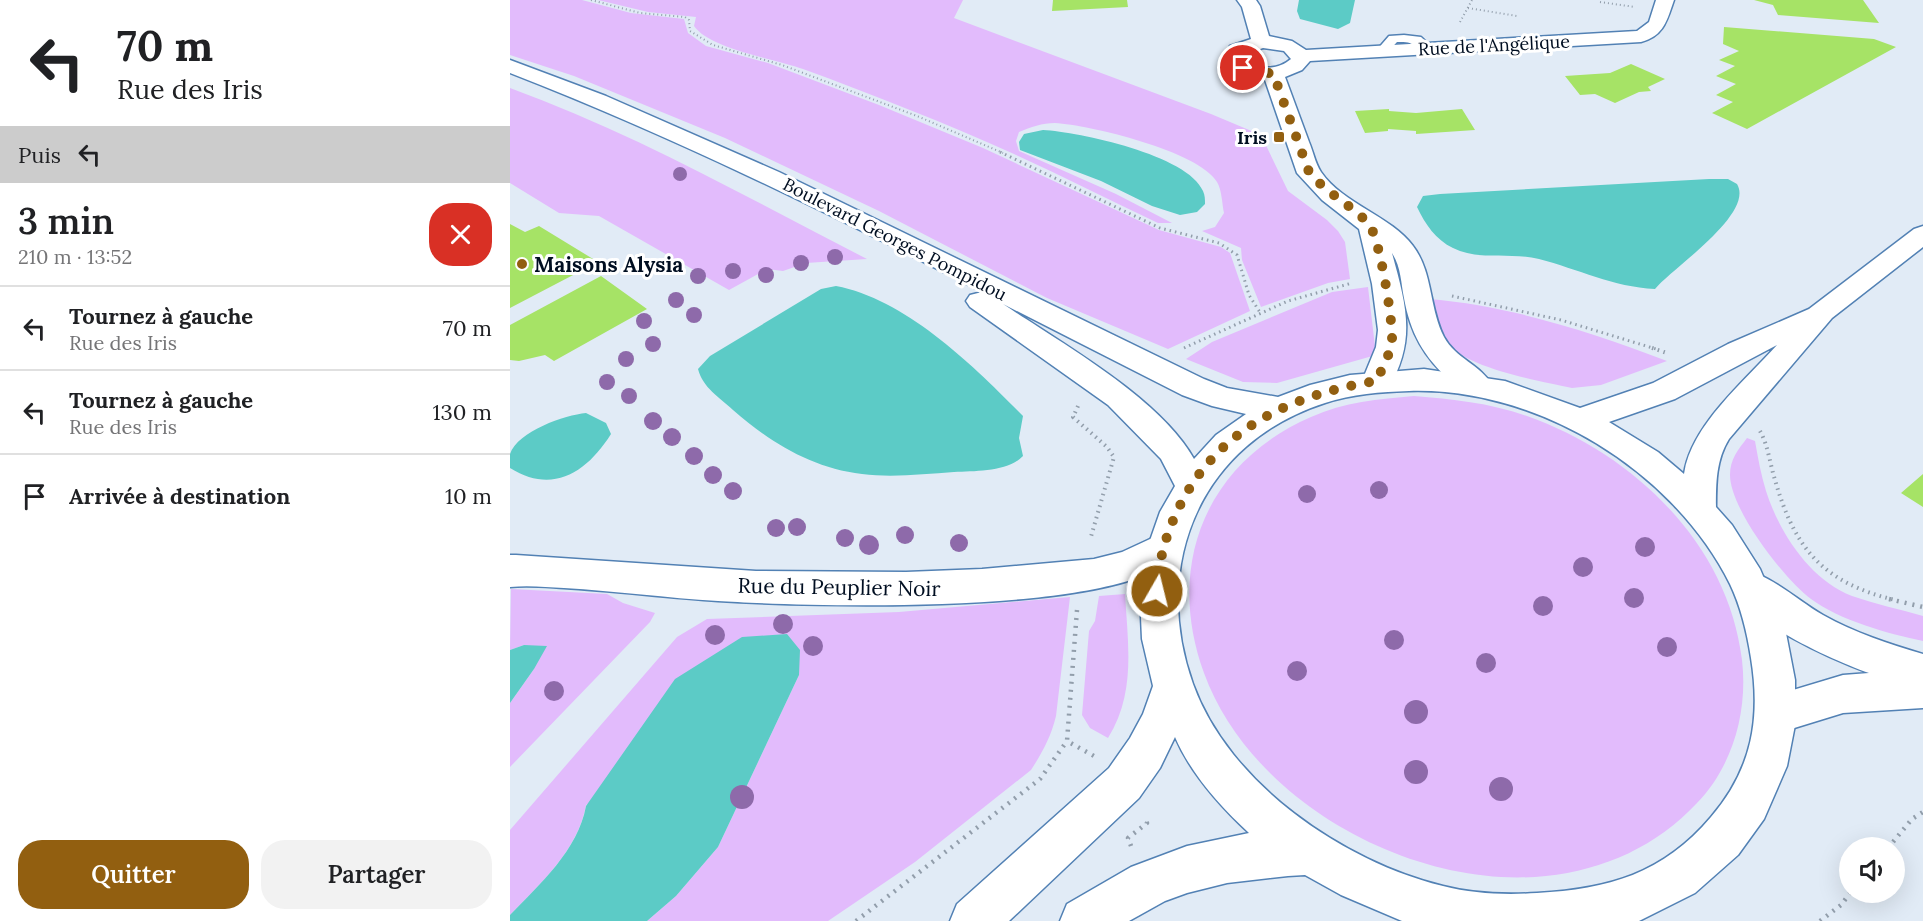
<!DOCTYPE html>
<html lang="fr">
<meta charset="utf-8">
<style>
body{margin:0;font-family:Lora,serif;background:#f2f2f2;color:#202124;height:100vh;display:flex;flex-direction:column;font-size:22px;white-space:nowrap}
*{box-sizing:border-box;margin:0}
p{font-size:20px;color:#757577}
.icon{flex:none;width:33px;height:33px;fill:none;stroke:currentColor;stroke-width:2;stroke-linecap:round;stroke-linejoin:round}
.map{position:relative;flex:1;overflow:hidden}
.sheet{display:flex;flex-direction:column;background:#fff;width:510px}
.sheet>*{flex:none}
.hud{background:#fff;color:#202124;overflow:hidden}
.buttons{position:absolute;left:1329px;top:837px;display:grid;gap:12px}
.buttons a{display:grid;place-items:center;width:66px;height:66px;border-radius:50%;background:#fff;box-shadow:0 6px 24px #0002;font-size:30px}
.pin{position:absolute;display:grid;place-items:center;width:51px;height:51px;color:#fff;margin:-26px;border:3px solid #fff;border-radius:50%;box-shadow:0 2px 6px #0007}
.me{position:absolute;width:66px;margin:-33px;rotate:8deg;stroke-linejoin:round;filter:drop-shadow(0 0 4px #0008)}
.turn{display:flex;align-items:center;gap:21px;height:126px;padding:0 18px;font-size:27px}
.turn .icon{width:78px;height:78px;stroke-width:2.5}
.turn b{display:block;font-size:42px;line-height:51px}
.then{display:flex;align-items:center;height:57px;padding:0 18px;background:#0003;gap:12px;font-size:22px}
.round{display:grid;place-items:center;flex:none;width:63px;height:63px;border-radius:24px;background:#f2f2f2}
.summary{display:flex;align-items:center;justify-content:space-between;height:102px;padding:0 18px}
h1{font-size:36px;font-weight:600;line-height:45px}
.action{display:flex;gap:12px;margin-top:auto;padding:12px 18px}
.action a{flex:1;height:69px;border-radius:24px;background:#925f10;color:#fff;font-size:24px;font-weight:600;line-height:69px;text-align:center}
.action a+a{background:#f2f2f2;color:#202124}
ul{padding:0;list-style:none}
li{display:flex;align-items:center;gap:18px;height:84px;padding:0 18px;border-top:2px solid #e0e0e0}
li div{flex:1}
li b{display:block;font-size:22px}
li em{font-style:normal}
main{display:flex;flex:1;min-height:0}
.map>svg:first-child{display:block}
.green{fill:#e2bbfc}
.water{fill:#5ccbc6}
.building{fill:#a6e366}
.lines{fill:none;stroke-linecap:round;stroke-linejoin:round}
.lane-casing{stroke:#5281b4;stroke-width:3}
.street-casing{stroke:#5281b4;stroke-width:3}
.secondary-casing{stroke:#5281b4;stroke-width:3}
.primary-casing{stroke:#5281b4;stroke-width:3}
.path-far3{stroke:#929eab;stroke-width:2;stroke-dasharray:1 3;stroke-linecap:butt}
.path-far2{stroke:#929eab;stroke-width:3;stroke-dasharray:1.5 4;stroke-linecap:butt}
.path-far1{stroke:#929eab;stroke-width:4;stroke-dasharray:1.5 4.5;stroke-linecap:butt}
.path{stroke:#929eab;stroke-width:4.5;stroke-dasharray:2 6;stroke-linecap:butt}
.lane{fill:#fff;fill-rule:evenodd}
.street{fill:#fff;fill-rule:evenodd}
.secondary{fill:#fff;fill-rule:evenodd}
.primary{fill:#fff;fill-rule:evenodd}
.tree{fill:#8e6aaa}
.route{stroke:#925f10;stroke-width:10;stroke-dasharray:0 18}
.poi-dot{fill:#925f10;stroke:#fff;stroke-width:2}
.labels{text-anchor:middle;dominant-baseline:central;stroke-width:6;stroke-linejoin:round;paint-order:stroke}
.far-street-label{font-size:18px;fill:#000e21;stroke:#fff}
.far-poi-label{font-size:18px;font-weight:bold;fill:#000e21;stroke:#fff;text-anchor:end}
.poi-label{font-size:21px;font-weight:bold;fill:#000e21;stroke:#fff;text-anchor:start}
.street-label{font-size:21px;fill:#000e21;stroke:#fff}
</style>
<main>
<section class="sheet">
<div class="hud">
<div class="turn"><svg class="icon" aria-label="left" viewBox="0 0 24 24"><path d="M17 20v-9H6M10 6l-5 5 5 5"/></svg><div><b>70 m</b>Rue des Iris</div></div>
<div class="then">Puis<svg class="icon" aria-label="left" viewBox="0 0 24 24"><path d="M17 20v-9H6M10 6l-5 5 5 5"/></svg></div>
</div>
<div class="summary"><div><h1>3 min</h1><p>210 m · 13:52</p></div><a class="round" style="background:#d93025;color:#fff"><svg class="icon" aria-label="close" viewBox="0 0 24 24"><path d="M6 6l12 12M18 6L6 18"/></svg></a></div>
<ul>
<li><svg class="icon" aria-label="left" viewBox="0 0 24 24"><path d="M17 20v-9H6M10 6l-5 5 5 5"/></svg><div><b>Tournez à gauche</b><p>Rue des Iris</p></div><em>70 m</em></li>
<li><svg class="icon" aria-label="left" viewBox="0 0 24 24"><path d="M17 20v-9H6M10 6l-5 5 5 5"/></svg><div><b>Tournez à gauche</b><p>Rue des Iris</p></div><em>130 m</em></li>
<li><svg class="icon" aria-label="arrive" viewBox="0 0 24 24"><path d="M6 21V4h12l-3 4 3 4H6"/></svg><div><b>Arrivée à destination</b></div><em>10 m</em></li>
</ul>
<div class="action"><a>Quitter</a><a>Partager</a></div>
</section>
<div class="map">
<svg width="1413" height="921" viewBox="0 0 1413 921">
<rect width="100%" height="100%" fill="#e1ebf6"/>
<path class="green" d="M0 0H72L121 13 174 19 178 33 196 46 258 63 369 105 473 148 649 230 711 247 720 253 740 311 658 349 537 298 369 211 215 138 64 76 0 55Z
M88 0H453L444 18 701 114 751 135 778 191 817 220 828 231 835 242 840 279 818 283 751 307 732 260 731 248 692 231 705 227 714 213C712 204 712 190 707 182 689 151 579 125 545 123 532 123 521 127 509 132L506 141 509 151 606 194 662 223H648C600 200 552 176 504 154 435 123 364 95 293 69 265 59 200 49 184 26L186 17 138 12Z
M0 88C124 133 240 199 357 259L296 263 273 271 257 269 219 290 89 216 49 213 0 183Z
M858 287 866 355 767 383 733 382 676 359 702 342 822 292Z
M920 299C1001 306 1081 332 1157 361L1091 385 1062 388C1030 381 952 368 933 339 926 329 924 311 920 299Z
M904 396C942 399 980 403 1017 416 1124 454 1218 544 1232 660 1238 711 1223 766 1187 803 1147 846 1094 870 1036 876 903 890 741 802 694 673 655 566 695 463 801 417 834 402 869 399 904 396Z
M1237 438 1245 441C1248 458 1251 475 1256 491 1269 532 1300 580 1342 596 1365 604 1389 609 1413 616V641C1379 634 1329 620 1301 599 1274 579 1220 509 1220 475 1220 459 1228 450 1237 438Z
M1 589 97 594 113 603 145 613 140 622 0 767V703L24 669 14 645 0 650Z
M615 594C618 645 626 693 598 738L580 728 572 715 579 631 585 621 589 596Z
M560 597 546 716C541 737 532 753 521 770L405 862 318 921H137L166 896 208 847 289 675 76 805C68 850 30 884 0 915V830L167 637 197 619 389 612Z"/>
<path class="water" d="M789 0H845L840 23 828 29 790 19 787 11Z
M533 130C569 132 678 155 693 191 695 195 695 200 695 204L687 212 670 215 642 206 591 181 510 150 509 142 514 134Z
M1199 179H1218L1227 184C1245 214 1161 269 1145 289 1103 287 1068 269 1029 259 1000 252 969 261 943 248 926 240 915 224 907 207L913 196 930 194Z
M326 286C396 299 465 367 513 416L509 438 513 456C498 472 466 471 444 472 414 474 382 478 352 474 302 468 261 443 223 410 209 397 193 388 188 369L200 356 311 289Z
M76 413 96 423 101 434C77 472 43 495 0 468 0 464 0 458 0 454 8 431 55 415 76 413Z
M277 634 290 650 289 675 208 847 166 896 137 921H0V915C30 884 68 850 76 806L165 679 232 637Z
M14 645 37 646 24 669 0 703V650Z"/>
<path class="building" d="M543 0H617L618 7 542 11Z
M1244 0H1353L1369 23 1268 15 1263 5Z
M1214 27 1364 39 1386 47 1237 129 1202 113 1223 102 1206 95 1226 84 1206 76 1225 66 1209 60 1229 51 1213 44Z
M1121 64 1155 79 1138 87 1141 91 1129 92 1105 103 1085 94 1070 95 1055 76 1100 73Z
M879 109V111L906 113 952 109 965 130 906 134V131L878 129V131L855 133 845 111Z
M0 224 15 232 29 226 88 262 0 308Z
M91 276 137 309 44 361 35 355 9 361 0 360V325Z
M1413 474V507L1391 493Z"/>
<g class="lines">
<g class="lane-casing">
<path id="lane" d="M894 35 911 37 924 49 918 53C903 48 907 41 887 42L876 54 872 55 866 51 879 36Z"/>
</g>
<g class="street-casing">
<path id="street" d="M727 0H746L750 6 759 36 782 41 796 50 1127 31 1139 22 1146 0H1164C1157 20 1154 36 1131 42L800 61 792 70 775 77C783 99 791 120 799 142 803 151 805 163 811 172 833 204 881 216 903 246 923 272 919 308 934 337 945 358 971 365 982 385L978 393C962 397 953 391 941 381 914 358 900 332 894 298 891 283 891 267 882 253 896 305 907 340 878 389L867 392 856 389 852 381 866 347 868 330 862 284 849 229 812 200 787 173 755 80C738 78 724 74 714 59L720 46 741 39 732 7ZM753 48 774 51 781 59C767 71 747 70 734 58L736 54Z
M653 533 666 537 671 548C636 619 286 606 208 601 157 598 106 591 54 588 36 587 18 585 0 587V555H6L246 571 396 572 472 569 584 559 612 552Z"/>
</g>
<g class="secondary-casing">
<path id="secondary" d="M1242 572C1268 581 1290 602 1313 615 1345 633 1379 644 1413 654V708L1333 713 1268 733 1253 727 1247 713 1253 699 1333 675 1359 673C1321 659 1241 624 1223 588L1229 577Z"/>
</g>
<g class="primary-casing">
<path id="primary" d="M0 60 96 96 269 172 694 379 717 388 768 397 800 385 840 375 914 369 995 381 1070 408 1143 383 1218 344 1299 309 1404 229 1413 226V247L1322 318 1219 439C1206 460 1206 483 1206 507L1222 525 1250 569 1275 628 1285 680V725L1277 766 1254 819 1228 855 1185 893 1129 921H892L831 895 795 875 778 876 717 883 677 893 655 901 619 921H550L557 904 621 867 677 846 739 833C710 806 681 774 665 737L650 768 629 798 499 921H440L447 904 599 768 620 738 633 714 643 686 632 639 630 595 636 552 650 512 665 486 651 459 598 405 460 307 456 301 460 295 472 292C317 212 162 136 0 73ZM493 304 672 395 702 406 736 414 706 435 684 459C650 398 551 343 493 304ZM1267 345C1235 381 1181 425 1174 474L1148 452 1099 422 1165 399ZM899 391C1027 387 1163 470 1220 584 1231 607 1237 632 1241 658 1251 719 1242 769 1201 817 1153 874 1098 889 1027 893 996 895 964 894 933 886 834 862 719 784 683 684 640 564 691 443 815 403 842 394 871 392 899 391Z"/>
</g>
<path class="path-far3" d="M81 0 130 13 175 17 179 20 180 31 203 45 272 65 407 116 493 153
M1090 2 1125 7
M958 8 1007 16
M950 22 962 0"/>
<path class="path-far2" d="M490 152 650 228 709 243 727 255 739 295 751 314
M942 296 1051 320 1146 349
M674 348 778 301 842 283"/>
<path class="path-far1" d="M1142 348 1157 353
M568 406 563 417 597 447 604 457 580 540
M1250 431C1258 445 1260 464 1265 480 1285 550 1314 583 1385 600"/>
<path class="path" d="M1379 599 1413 607
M567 610 557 741 584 756
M621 846 618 838 637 823 636 819
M1378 848 1402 819 1413 812
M346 921 530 779 557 741
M1310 921 1331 905 1341 892"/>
<use href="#lane" class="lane"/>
<use href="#street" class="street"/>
<use href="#secondary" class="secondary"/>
<use href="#primary" class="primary"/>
</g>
<g class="tree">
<circle cx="170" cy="174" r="7"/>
<circle cx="325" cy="257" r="8"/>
<circle cx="291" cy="263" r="8"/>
<circle cx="223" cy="271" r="8"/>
<circle cx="256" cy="275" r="8"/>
<circle cx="188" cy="276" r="8"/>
<circle cx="166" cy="300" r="8"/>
<circle cx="184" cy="315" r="8"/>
<circle cx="134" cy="321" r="8"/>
<circle cx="143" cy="344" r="8"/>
<circle cx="116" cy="359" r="8"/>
<circle cx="97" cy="382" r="8"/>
<circle cx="119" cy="396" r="8"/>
<circle cx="143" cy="421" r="9"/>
<circle cx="162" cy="437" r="9"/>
<circle cx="184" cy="456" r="9"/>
<circle cx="203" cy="475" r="9"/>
<circle cx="869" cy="490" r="9"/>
<circle cx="223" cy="491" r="9"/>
<circle cx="797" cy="494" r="9"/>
<circle cx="287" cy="527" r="9"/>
<circle cx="266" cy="528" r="9"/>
<circle cx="395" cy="535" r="9"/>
<circle cx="335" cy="538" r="9"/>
<circle cx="449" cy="543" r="9"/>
<circle cx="359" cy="545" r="10"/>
<circle cx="1135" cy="547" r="10"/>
<circle cx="1073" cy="567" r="10"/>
<circle cx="1124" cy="598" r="10"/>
<circle cx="1033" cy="606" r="10"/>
<circle cx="273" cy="624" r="10"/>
<circle cx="205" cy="635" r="10"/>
<circle cx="884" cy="640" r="10"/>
<circle cx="303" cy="646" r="10"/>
<circle cx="1157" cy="647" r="10"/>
<circle cx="976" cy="663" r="10"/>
<circle cx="787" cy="671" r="10"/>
<circle cx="44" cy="691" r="10"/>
<circle cx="906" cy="712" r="12"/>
<circle cx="906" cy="772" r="12"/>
<circle cx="991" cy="789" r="12"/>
<circle cx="232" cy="797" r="12"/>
</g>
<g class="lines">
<path class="route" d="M647 591C649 577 650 560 654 546 685 442 765 397 867 381 872 367 881 354 882 339 883 321 869 233 858 223 840 204 816 193 799 172L763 73H752L733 68"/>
</g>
<g class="poi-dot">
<rect x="763" y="131" width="12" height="12" rx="3"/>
<circle cx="12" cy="264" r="6"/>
</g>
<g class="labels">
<g class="far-street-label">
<text transform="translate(984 45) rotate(-3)">Rue de l'Angélique</text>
<text transform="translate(385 239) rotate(27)">Boulevard Georges Pompidou</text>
</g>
<g class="far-poi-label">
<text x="757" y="137">Iris</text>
</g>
<g class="poi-label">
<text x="24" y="264">Maisons Alysia</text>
</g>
<g class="street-label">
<text transform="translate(329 587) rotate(1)">Rue du Peuplier Noir</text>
</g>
</g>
</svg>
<div class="buttons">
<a><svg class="icon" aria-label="sound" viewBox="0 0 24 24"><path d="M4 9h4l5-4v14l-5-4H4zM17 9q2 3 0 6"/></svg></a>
</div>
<div class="pin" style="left:733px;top:68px;background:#d93025"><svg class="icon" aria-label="arrive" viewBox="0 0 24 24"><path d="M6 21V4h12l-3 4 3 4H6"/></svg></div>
<svg class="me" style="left:647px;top:591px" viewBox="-20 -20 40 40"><circle r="17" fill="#925f10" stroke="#fff" stroke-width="3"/><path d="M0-11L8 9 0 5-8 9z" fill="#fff"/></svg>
</div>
</main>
